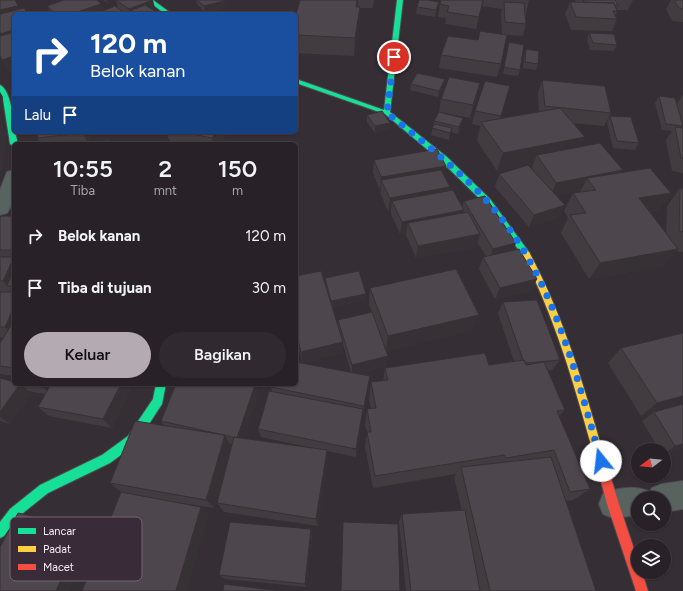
<!DOCTYPE html>
<html lang="id">
<style>
body{margin:0;font-family:Figtree,sans-serif;background:#302a30;color:#f1f3f6;height:100vh;display:flex;flex-direction:column;font-size:15px;white-space:nowrap}
*{box-sizing:border-box;margin:0}
p{font-size:13px;color:#a5a4a8}
.icon{flex:none;width:22px;height:22px;fill:none;stroke:currentColor;stroke-width:2;stroke-linecap:round;stroke-linejoin:round}
.map{position:relative;flex:1;overflow:hidden}
.side{position:absolute;left:12px;top:142px;width:286px;height:244px;display:flex;flex-direction:column;background:#282228;border-radius:6px;box-shadow:0 1px 3px #0004,0 0 0 1px #443f45}
.side>*{flex:none}
.top-card{position:absolute;left:12px;top:12px;width:286px;height:122px;border-radius:6px;box-shadow:0 1px 3px #0004,0 0 0 1px #443f45;background:#1a4fa0;color:#fff;overflow:hidden}
.needle{width:26px;rotate:254deg}
.fabs{position:absolute;left:631px;top:443px;display:grid;gap:8px}
.fabs a{display:grid;place-items:center;width:40px;height:40px;border-radius:50%;background:#282228;box-shadow:0 1px 3px #0004,0 0 0 1px #443f45;font-size:20px}
.pin{position:absolute;display:grid;place-items:center;width:34px;height:34px;color:#fff;margin:-17px;border:2px solid #fff;border-radius:50%;box-shadow:0 1px 4px #0007}
.me{position:absolute;width:44px;margin:-22px;rotate:344deg;stroke-linejoin:round;filter:drop-shadow(0 0 3px #0008)}
.turn{display:flex;align-items:center;gap:14px;height:84px;padding:0 12px;font-size:18px}
.turn .icon{width:52px;height:52px;stroke-width:2.5}
.turn b{display:block;font-size:28px;line-height:34px}
.then{display:flex;align-items:center;height:38px;padding:0 12px;background:#0003;gap:8px;font-size:15px}
.eta{display:flex;justify-content:space-evenly;align-items:center;height:68px;text-align:center}
.eta b{font-size:24px;font-weight:600;line-height:28px}
.action{display:flex;gap:8px;margin-top:auto;padding:8px 12px}
.action a{flex:1;height:46px;border-radius:24px;background:#b3aab2;color:#111;font-size:16px;font-weight:600;line-height:46px;text-align:center}
.action a+a{background:#302a30;color:#f1f3f6}
ul{padding:0;list-style:none}
li{display:flex;align-items:center;gap:12px;height:52px;padding:0 12px}
li div{flex:1}
li b{display:block;font-size:15px}
li em{font-style:normal}
.map>svg:first-child{display:block}
.lines{fill:none;stroke-linecap:round;stroke-linejoin:round}
.street-casing{stroke:#504a4f;stroke-width:2}
.fast-casing{stroke:#504a4f;stroke-width:2}
.slow-casing{stroke:#504a4f;stroke-width:2}
.jam-casing{stroke:#504a4f;stroke-width:2}
.street{fill:#586360;fill-rule:evenodd}
.fast{fill:#16e098;fill-rule:evenodd}
.slow{fill:#ffcf43;fill-rule:evenodd}
.jam{fill:#f24e42;fill-rule:evenodd}
.wall{fill:#423c41}
.shaded-wall{fill:#363135}
.building{fill:#4d464c;stroke:#363135}
.route{stroke:#1a73e8;stroke-width:7;stroke-dasharray:0 12.6}
.key{fill:#3a2b38;stroke:#736571;stroke-width:1}
.key-label{font-size:11px;fill:#f7edf5}
</style>
<div class="map">
<svg width="683" height="591" viewBox="0 0 683 591">
<rect width="100%" height="100%" fill="#362e35"/>
<g class="lines">
<g class="street-casing">
<path id="street" d="M14 170V201L7 213 0 215V190L7 172Z
M683 481V509L664 512V498H638V515L613 518 603 514 599 504 603 494C617 488 633 485 648 491L649 494 652 488 662 484Z"/>
</g>
<g class="fast-casing">
<path id="fast" d="M147 0H153L172 14H165Z
M397 0H403L390 112 447 157 490 199 529 252 530 254 529 256H523L484 203 441 161 385 114 296 83V79L384 110Z
M0 85C11 90 14 121 14 132H15L18 144H14V146L10 144 3 99 0 94Z
M156 384H166L162 404 136 444 110 463 48 493 18 517 4 536 0 538V522L10 509 40 485 102 455 128 436 153 399Z"/>
</g>
<g class="slow-casing">
<path id="slow" d="M526 251 529 252C563 315 583 383 603 452L602 456 598 457 594 456 593 452C574 384 555 317 522 254Z"/>
</g>
<g class="jam-casing">
<path id="jam" d="M598 447 602 448 603 452 619 504 638 561V572H642L648 591H636L607 504 593 452 594 448Z"/>
</g>
<use href="#street" class="street"/>
<use href="#fast" class="fast"/>
<use href="#slow" class="slow"/>
<use href="#jam" class="jam"/>
</g>
<path class="wall" d="M62 0H97L101 4 104 11 118 9 116 1 108 4 103 0H152L156 12 160 14H51L47 6 62 1Z
M196 0H223L224 1 225 7 205 13 198 5Z
M300 0H374L373 8H360L359 25 354 56 296 53V14Z
M440 0H529L526 13V24L523 36 506 35 501 64 497 77 439 68 441 55 478 40 502 34 501 14 502 9 482 6 476 29 445 24 446 18 438 17 440 4 441 0Z
M575 0H633L628 10H617V11L616 15 617 19 612 31 571 30 565 14 570 2H576Z
M671 0H683V22L672 21 666 9Z
M439 2 438 8 435 17 416 14 417 7Z
M589 33 617 45 614 51 590 50 587 40Z
M509 42 520 70 518 76 503 74Z
M526 49 538 64 536 70 523 68 524 56Z
M542 80 611 113 604 126 572 123 580 147 623 170 621 173 671 193 658 210 649 212 666 234 667 206 680 188 683 189V252L676 251 664 266 589 279 561 233 568 218 564 211 573 193 580 192 581 190 556 195 559 217 529 227 495 187 499 174 534 172 532 168 533 164 497 171 477 141 480 126 472 124 475 111 510 86 500 119 539 112 538 93Z
M411 84 444 86 438 97 410 90Z
M683 94V173L672 171 666 140 672 131 662 130 655 103 659 96 677 104Z
M477 96 470 118 439 112 441 99Z
M367 115 390 123V129L375 133 367 122Z
M610 116 639 143 635 150 613 148 607 122Z
M434 121 462 125 458 134 451 132 449 140 431 135Z
M39 132H92L90 141 109 140 111 144H41L37 138Z
M166 132H226L227 133 220 144H181L170 142Z
M374 160 446 166 444 175 450 187V190L462 208 464 201 516 243 513 250 537 279 531 291 495 299 479 269 483 257 486 256 477 242 476 247 416 258 406 235V233L400 234 391 214V210L388 211 380 193 381 189 380 190 373 173Z
M14 216V376L0 374V343L4 338 0 337V218Z
M296 276 325 284V278L366 300 332 307 338 329V320L372 312 369 304 370 288 472 330 386 351V366L357 374 369 386 363 415 356 457 327 451V461L318 526 224 512 217 503 232 444 229 443 231 447 214 508 174 502 209 515 121 492 110 483 164 426 161 421 255 385 258 394 243 439 322 450 261 437 258 429 272 391 271 387 351 373 343 344V353L302 362 296 336Z
M503 302 560 360 552 370 548 371 565 410 559 416 590 489 573 500 566 501 596 591H480L478 583 480 591H406L399 522 402 514 462 511 454 477 456 474 373 488 365 446 367 433 365 425 367 409H371L369 399 371 382 383 381 385 368 489 365 514 361 498 313Z
M621 348 683 404 641 416 608 363Z
M0 378 31 394 10 424 0 421Z
M20 384H133L112 428 49 416 38 407 45 394 28 391Z
M683 404V448L664 454V450H660L642 421 654 412Z
M311 529 312 534 306 587 225 579 219 575Z"/>
<path class="shaded-wall" d="M15 0 22 14 0 24V10Z
M106 0H115L116 1 108 4Z
M153 0 156 13 131 14 129 9Z
M357 0H358L357 13 356 7Z
M484 0 482 8 476 29 479 17Z
M224 1 225 7 205 13 204 6Z
M439 2 438 8 435 17 436 10Z
M101 4 105 14H71Z
M360 7 359 25 354 56 355 38Z
M14 30V45L0 49V34Z
M14 56V71L9 73 2 60Z
M445 79 444 86 438 97 439 91Z
M480 83 477 96 470 118 473 105Z
M0 92 3 97 1 112H0Z
M463 118 462 125 458 134 459 127Z
M0 121 7 132 5 149H3L5 151 3 170H0Z
M390 123V129L375 133V126Z
M452 128 451 135 449 140 450 133Z
M83 132H92L90 144H88L83 133Z
M120 132H125L121 134Z
M216 132H226L227 133 220 144H213L212 138Z
M585 137 576 155H537L533 164 497 171 503 153Z
M446 166 443 179 381 180V189L380 190 381 177Z
M623 170 615 183 587 178 581 190 551 196 556 183Z
M450 187 447 199 392 201 391 210 388 211 390 198Z
M671 193 658 210 627 215 639 198Z
M565 205 559 217 529 227 534 215Z
M464 210 460 223H408L406 233 400 234 402 222Z
M298 220 299 232 296 239V223Z
M480 234 476 247 416 258 418 246Z
M516 243 511 255 489 261 493 249Z
M678 249 664 266 589 279 600 263Z
M14 257V286H7L3 281Z
M537 279 531 291 495 299 500 288Z
M366 294V300L332 307 331 301Z
M14 307V336L5 327Z
M479 315 472 330 386 351 388 336Z
M343 342V353L302 362 301 352Z
M388 356 386 366 352 375V365Z
M370 376 369 386 363 415 364 406Z
M20 384 31 394 10 424 0 417V412Z
M44 384H60L53 396 42 387Z
M121 384H133L112 428 103 419Z
M255 385 258 394 241 446 237 438Z
M683 396V404L641 416 657 403Z
M363 409V418L356 457V449Z
M225 435 231 447 214 508 206 500Z
M683 444V448L664 454 675 446Z
M327 450V461L318 526 316 519Z
M201 507 209 515 187 591H176Z
M84 527 95 532 70 591H56Z
M311 529 312 534 306 587 305 584Z"/>
<path class="building" d="M0 0H15L18 6 0 10Z
M64 0H97L101 4 71 14H56L47 6Z
M116 0H153L129 9Z
M197 0H223L224 1 204 6Z
M300 0H357L356 7H360L355 38 296 35V14Z
M419 0H428L439 2 436 10 417 7Z
M441 0H483L479 17 447 12 449 6 440 4Z
M583 0H615L618 6H615L614 3 584 2Z
M674 0H683V9L679 8Z
M504 2 524 3 526 24 505 22Z
M570 2 614 3 617 11H613L617 19 576 17Z
M145 5 160 14H122Z
M115 6 124 13 122 14H95Z
M24 8 28 14H14V30L0 34V14Z
M480 31 507 35 501 64 441 55 448 36 478 40Z
M14 32V56L2 60 0 56V36Z
M589 33 614 34 617 45 593 43Z
M509 42 524 45 520 70 504 67Z
M526 49 539 51 538 64 525 62Z
M417 73 445 79 439 91 411 84Z
M449 77 480 83 473 105 441 99Z
M12 79H14V85Z
M542 80 605 86 611 113 545 106Z
M485 81 510 86 501 116 475 111Z
M659 96 675 98 683 126 666 124Z
M560 108 585 137 503 153 481 122Z
M382 111 390 123 375 126 367 115Z
M439 112 463 118 459 127 434 121Z
M610 116 631 117 639 143 617 141Z
M435 124 452 128 450 133 432 128Z
M675 127 683 128V158H681Z
M39 132H83V133L37 138Z
M181 132H216L212 138Z
M109 140V144H58Z
M600 143 623 170 556 183 537 155Z
M437 149 446 166 381 177 374 160Z
M528 165 565 205 534 215 499 174Z
M650 168 671 193 639 198 678 249 600 263 570 215 586 213 573 193 596 190 587 178Z
M441 170 450 187 390 198 381 180Z
M680 188 683 189V232L679 231Z
M453 190 464 210 402 222 392 201Z
M485 196 516 243 493 249 464 201Z
M14 206V211H11Z
M468 212 480 234 418 246 408 223Z
M1 216H14V250H0V218Z
M519 249 537 279 500 288 483 257Z
M0 257H14L3 281H0Z
M456 269 479 315 388 336 370 288Z
M14 270V286H7Z
M321 271 343 342 301 352 296 332V276Z
M359 271 366 294 331 301 325 278Z
M0 292H14V307L5 327H0Z
M537 300 560 360 526 363 524 360H523L503 302Z
M372 312 388 356 352 365 338 320Z
M12 324 14 325V368L0 366V343Z
M683 333V396L657 403 621 348Z
M485 353 489 365 524 360 526 365 544 362 565 410 557 411 590 489 570 492 554 450 506 458 504 455 375 476 367 432H371L367 409 376 408 371 382 388 380 385 368Z
M296 362 370 376 364 406 271 387 272 384H296Z
M0 378 14 382V384H20L0 412Z
M30 384H44L42 387Z
M51 384H121L103 419 38 407Z
M176 384H250L255 385 237 438 161 421Z
M269 391 363 409 356 449 258 429Z
M683 404V444L675 446 654 412Z
M135 421 225 435 206 500 110 483Z
M234 437 327 450 316 519 217 503Z
M551 457 596 591H490L461 467Z
M121 492 201 507 176 591H82Z
M465 510 480 591H411L402 514Z
M18 513 84 527 56 591H0V547Z
M230 522 311 529 305 584 219 575Z
M343 522 398 524 400 591H341Z
M224 584 280 591H223Z"/>
<g class="lines">
<path class="route" d="M394 57 387 113C422 141 457 168 487 201 552 273 575 370 601 461"/>
</g>
<rect x="10" y="517" width="132" height="64" rx="6" class="key"/>
<rect x="18" y="528" width="18" height="6" fill="#16e098"/>
<rect x="18" y="546" width="18" height="6" fill="#ffcf43"/>
<rect x="18" y="564" width="18" height="6" fill="#f24e42"/>
<g class="key-label">
<text x="43" y="535">Lancar</text>
<text x="43" y="553">Padat</text>
<text x="43" y="571">Macet</text>
</g>
</svg>
<div class="fabs">
<a><svg class="needle" viewBox="-14 -14 28 28"><path d="M0-13l5 13h-10z" fill="#e53935"/><path d="M0 13l5-13h-10z" fill="#a5a4a8"/></svg></a>
<a><svg class="icon" aria-label="search" viewBox="0 0 24 24"><circle cx="10" cy="10" r="6"/><path d="M15 15l6 6"/></svg></a>
<a><svg class="icon" aria-label="layers" viewBox="0 0 24 24"><path d="M12 4l9 5-9 5-9-5zM3 14l9 5 9-5"/></svg></a>
</div>
<div class="pin" style="left:394px;top:57px;background:#d93025"><svg class="icon" aria-label="arrive" viewBox="0 0 24 24"><path d="M6 21V4h12l-3 4 3 4H6"/></svg></div>
<svg class="me" style="left:601px;top:461px" viewBox="-20 -20 40 40"><circle r="19" fill="#fff"/><path d="M0-13L10 11 0 6-10 11z" fill="#1a73e8"/></svg>
<div class="top-card">
<div class="turn"><svg class="icon" aria-label="right" viewBox="0 0 24 24"><path d="M7 20v-9h11M14 6l5 5-5 5"/></svg><div><b>120 m</b>Belok kanan</div></div>
<div class="then">Lalu<svg class="icon" aria-label="arrive" viewBox="0 0 24 24"><path d="M6 21V4h12l-3 4 3 4H6"/></svg></div>
</div>
<section class="side">
<div class="eta">
<div><b>10:55</b><p>Tiba</p></div>
<div><b>2</b><p>mnt</p></div>
<div><b>150</b><p>m</p></div>
</div>
<ul>
<li><svg class="icon" aria-label="right" viewBox="0 0 24 24"><path d="M7 20v-9h11M14 6l5 5-5 5"/></svg><div><b>Belok kanan</b></div><em>120 m</em></li>
<li><svg class="icon" aria-label="arrive" viewBox="0 0 24 24"><path d="M6 21V4h12l-3 4 3 4H6"/></svg><div><b>Tiba di tujuan</b></div><em>30 m</em></li>
</ul>
<div class="action"><a>Keluar</a><a>Bagikan</a></div>
</section>
</div>
